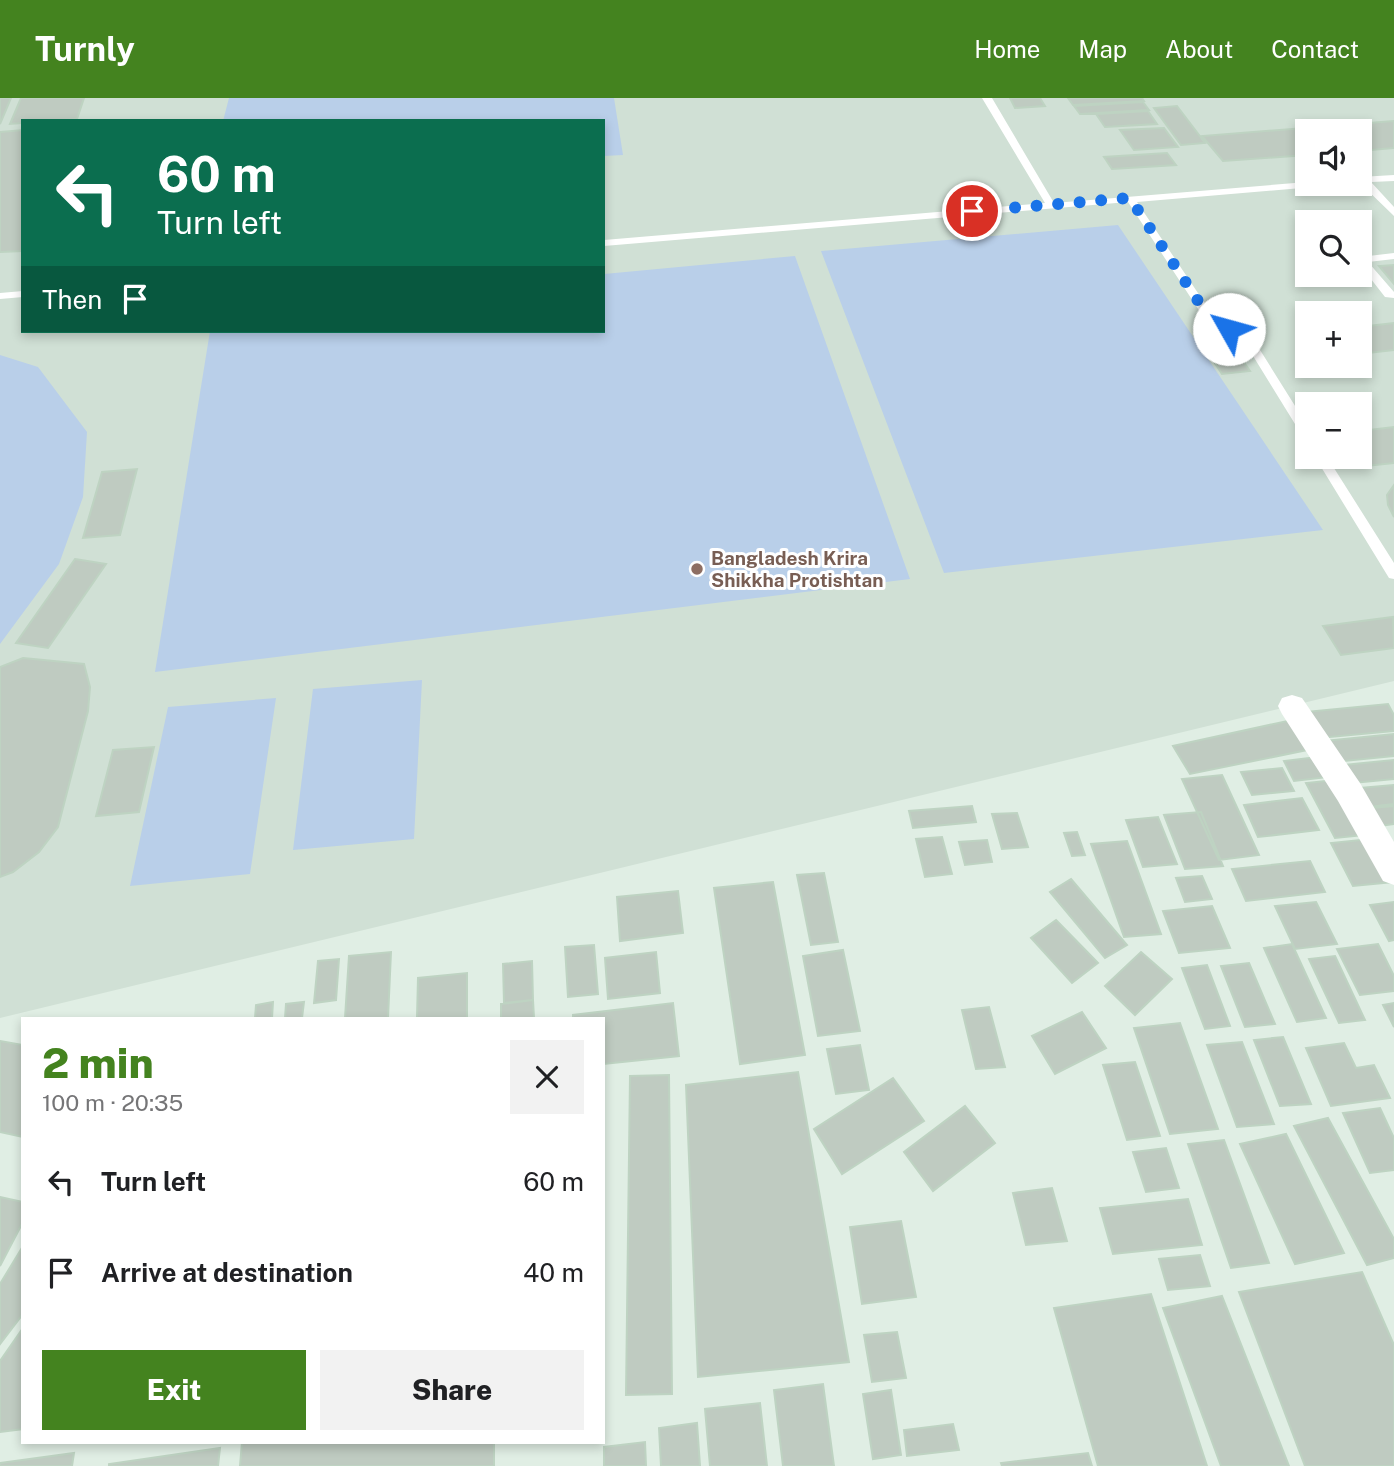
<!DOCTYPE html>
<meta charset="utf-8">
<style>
body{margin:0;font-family:"Public Sans",sans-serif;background:#f2f2f2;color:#202124;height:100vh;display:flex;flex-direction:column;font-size:26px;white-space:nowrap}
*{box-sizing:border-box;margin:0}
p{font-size:23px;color:#757577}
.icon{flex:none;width:38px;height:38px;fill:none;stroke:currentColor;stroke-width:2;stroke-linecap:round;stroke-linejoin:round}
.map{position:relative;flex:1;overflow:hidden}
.side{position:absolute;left:21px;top:919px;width:584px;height:427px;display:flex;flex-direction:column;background:#fff;border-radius:0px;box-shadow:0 4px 10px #0003}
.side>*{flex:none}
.banner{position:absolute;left:21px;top:21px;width:584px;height:214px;border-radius:0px;box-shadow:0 4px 10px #0003;background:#0b6e4f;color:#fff;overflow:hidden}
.tools{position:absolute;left:1295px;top:21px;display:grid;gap:14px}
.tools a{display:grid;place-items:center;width:77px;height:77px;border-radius:0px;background:#fff;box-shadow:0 4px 10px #0003;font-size:35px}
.pin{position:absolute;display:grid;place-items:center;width:60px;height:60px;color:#fff;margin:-30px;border:4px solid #fff;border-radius:50%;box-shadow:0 2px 7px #0007}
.me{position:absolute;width:77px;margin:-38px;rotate:308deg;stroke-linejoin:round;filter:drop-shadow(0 0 5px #0008)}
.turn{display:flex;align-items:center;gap:24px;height:147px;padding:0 21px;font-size:32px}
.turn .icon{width:91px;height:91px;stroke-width:2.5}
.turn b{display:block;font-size:49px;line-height:60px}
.then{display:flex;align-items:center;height:66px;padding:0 21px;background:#0003;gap:14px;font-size:26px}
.round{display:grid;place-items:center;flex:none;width:74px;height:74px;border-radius:0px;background:#f2f2f2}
.summary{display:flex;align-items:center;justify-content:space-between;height:119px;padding:0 21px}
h1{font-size:42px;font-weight:800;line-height:52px;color:#44831f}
.primary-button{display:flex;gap:14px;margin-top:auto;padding:14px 21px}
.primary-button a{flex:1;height:80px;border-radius:0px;background:#44831f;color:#fff;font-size:28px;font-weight:800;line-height:80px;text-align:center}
.primary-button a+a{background:#f2f2f2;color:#202124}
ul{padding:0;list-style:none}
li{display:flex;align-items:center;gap:21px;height:91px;padding:0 21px}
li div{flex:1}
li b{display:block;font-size:26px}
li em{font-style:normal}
header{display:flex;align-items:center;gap:42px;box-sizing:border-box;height:98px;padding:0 35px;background:#44831f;color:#fff}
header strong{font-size:33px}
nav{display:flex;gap:38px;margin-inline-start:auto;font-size:24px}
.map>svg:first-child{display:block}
.education{fill:#d0e0d5;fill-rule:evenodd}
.green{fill:#b9cfe9}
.building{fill:#bfcbc1;stroke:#bed3c2;stroke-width:2}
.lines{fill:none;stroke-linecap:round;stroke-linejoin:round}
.lane{fill:#fff;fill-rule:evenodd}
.street{fill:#fff;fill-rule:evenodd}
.route{stroke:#1a73e8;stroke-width:12;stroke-dasharray:0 21.6}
.education-dot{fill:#8d6e63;stroke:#fff;stroke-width:2.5}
.labels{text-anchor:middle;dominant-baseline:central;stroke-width:6;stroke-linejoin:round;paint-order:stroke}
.education-label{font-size:19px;font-weight:bold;fill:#785e54;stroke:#fff;text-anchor:start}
</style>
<header>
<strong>Turnly</strong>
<nav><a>Home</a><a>Map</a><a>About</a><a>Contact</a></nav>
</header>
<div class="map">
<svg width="1394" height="1368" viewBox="0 0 1394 1368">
<rect width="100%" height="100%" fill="#e0eee4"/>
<path class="education" d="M0 0H1394V583L0 920ZM23 23H604V233H23ZM1307 33H1360V86H1307ZM1307 124H1360V177H1307ZM1307 215H1360V268H1307ZM1307 306H1360V359H1307Z"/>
<path class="green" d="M229 0H614L623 57 604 58V23H223Z
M1118 127 1323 432 944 475 821 153Z
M795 158 910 481 155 574 210 233H604V176Z
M0 257 38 269 87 334 83 399 59 466 0 546Z
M422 582 414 741 293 752 313 591Z
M276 600 250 776 130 788 168 609Z"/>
<path class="building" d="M0 0H11L0 26Z
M21 0H84L77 21 10 26Z
M1010 0H1040L1045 8 1015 10Z
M1068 0H1142L1144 3 1073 7Z
M1143 4 1149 12 1080 16 1074 8Z
M1177 8 1205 45 1181 47 1154 10Z
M1148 13 1157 26 1105 29 1096 16Z
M1394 23V50L1360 53V33H1307V57L1223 63 1202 38Z
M1164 30 1178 49 1134 52 1120 32Z
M23 32V153L0 154V34Z
M1167 55 1176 67 1112 71 1104 59Z
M1394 167V186L1379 168Z
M1394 225V252L1360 256V229Z
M1228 242 1250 273 1222 276 1201 244Z
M1394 329V365L1366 368 1359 359 1360 342H1365L1360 333Z
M137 371 120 437 83 440 102 374Z
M1394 387V419L1388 407 1387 397Z
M75 461 106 466 48 550 16 545Z
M1393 519 1394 550 1341 557 1323 528Z
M23 560 84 566 90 589 88 613 58 729 39 754 13 774 0 779V569Z
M1388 606 1394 617V633L1319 640 1305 614Z
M1292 622 1312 651 1190 676 1173 648Z
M1394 636V658L1334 664 1323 643Z
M154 649 139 714 96 718 113 652Z
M1317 659 1328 679 1294 683 1284 663Z
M1394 662V681L1353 685 1343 667Z
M1282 670 1294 693 1252 697 1241 674Z
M1222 677 1259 757 1219 762 1182 681Z
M1335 682 1365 737 1335 740 1306 685Z
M1394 687V706L1368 709 1358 690Z
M1302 700 1319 732 1258 739 1244 707Z
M972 708 976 724 913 730 909 713Z
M1394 708V726L1380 728 1371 710Z
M1201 714 1223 768 1185 771 1164 717Z
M1017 715 1028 749 1002 751 992 716Z
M1158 719 1177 766 1143 769 1126 722Z
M1077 734 1085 757 1072 758 1064 735Z
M942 739 952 776 925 779 916 741Z
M1370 741 1393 784 1353 788 1331 745Z
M987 742 992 764 965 767 959 744Z
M1127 743 1161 836 1124 839 1091 746Z
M1310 763 1325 794 1246 803 1232 771Z
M824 775 838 844 811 847 797 777Z
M1202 778 1212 801 1185 804 1176 780Z
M1071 781 1127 847 1105 860 1050 794Z
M773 784 805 957 740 966 714 790Z
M678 793 683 835 620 843 617 799Z
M1316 804 1337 846 1295 851 1275 808Z
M1394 804V842L1389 843 1370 807Z
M1212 808 1230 850 1179 855 1163 813Z
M1056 822 1098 865 1072 885 1031 840Z
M1292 846 1326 920 1297 924 1264 850Z
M1378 846 1394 878V893L1360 897 1337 851Z
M594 847 598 896 568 899 565 849Z
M843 852 860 933 818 938 803 858Z
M391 854 388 920H345L349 858Z
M656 854 660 895 608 901 605 860Z
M1141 854 1172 881 1135 917 1105 888Z
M1335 858 1365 922 1339 925 1309 861Z
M339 861 336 902 314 905 318 863Z
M532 863 533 902 504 905 503 866Z
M1249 865 1275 926 1245 929 1221 868Z
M1207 867 1230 928 1205 931 1182 870Z
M467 875V920H417L418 880Z
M533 902 534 920H501V906Z
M273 904 272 920H255L256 907Z
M304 904 302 920H285L286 906Z
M673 905 679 958 604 966V920H573V917Z
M1394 905V929L1383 907Z
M989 909 1005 969 976 971 962 912Z
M1082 914 1106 950 1055 976 1032 938Z
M1180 925 1218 1031 1170 1036 1134 930Z
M1283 939 1311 1006 1280 1008 1254 942Z
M0 943 23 947V1039L0 1034Z
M1242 944 1274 1026 1237 1029 1207 947Z
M1344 945 1356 970 1374 967 1390 1000 1331 1008 1306 950Z
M860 947 869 992 836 996 827 951Z
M1135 964 1160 1038 1127 1042 1103 967Z
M798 974 849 1264 698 1279 686 987Z
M669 977 672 1296 626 1297 630 978Z
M893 980 924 1023 842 1076 814 1031Z
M965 1008 995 1045 933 1093 904 1054Z
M1380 1010 1394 1040V1072L1370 1075 1343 1015Z
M1328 1020 1394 1141V1160L1367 1167 1294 1028Z
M1286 1036 1344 1155 1295 1166 1240 1046Z
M1224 1042 1269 1165 1231 1170 1188 1046Z
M1166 1050 1179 1090 1146 1094 1133 1054Z
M1052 1090 1067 1143 1026 1147 1013 1095Z
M0 1099 23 1104V1124L0 1168Z
M1188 1101 1202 1147 1113 1156 1100 1110Z
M901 1123 916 1199 862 1206 850 1129Z
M23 1148V1216L0 1246V1186Z
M1200 1157 1210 1188 1168 1192 1159 1161Z
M1362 1174 1394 1247V1368H1305L1239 1194Z
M1151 1196 1207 1368H1098L1054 1210Z
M1222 1198 1289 1368H1221L1163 1210Z
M23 1230V1331L0 1334V1263Z
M897 1234 906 1280 872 1284 864 1237Z
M823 1286 834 1368H783L774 1292Z
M891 1292 901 1357 873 1361 863 1296Z
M760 1305 767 1368H710L705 1311Z
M697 1325 700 1368H661L659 1330Z
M953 1326 959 1352 907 1358 904 1332Z
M242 1344H494V1368H240Z
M645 1344 646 1368H604V1349Z
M220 1350 218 1368H109V1366Z
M74 1355 72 1368H0V1365Z
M1088 1355 1092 1368H1002L1001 1365Z"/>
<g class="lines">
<path class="lane" d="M982 0H992L1054 105 1307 84V86H1318L1313 89 1137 104 1216 222 1250 236 1307 327V340L1303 339 1242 240 1208 226 1128 104 604 148V142L1045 105Z
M1394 77V83L1371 84 1394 109V118L1360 85V79Z
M1394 155V161L1368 164 1394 194V200L1385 199 1360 167V159Z
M23 193V199L0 201V195Z
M1315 359H1327L1394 465V481L1389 480Z"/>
<path class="street" d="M1292 597 1302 600 1360 685 1394 744V787L1383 783 1338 703 1282 616 1278 608 1282 600Z"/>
</g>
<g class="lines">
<path class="route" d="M972 113 1130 100 1212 224 1229 231"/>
</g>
<circle class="education-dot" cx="697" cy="471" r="7"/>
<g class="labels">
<g class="education-label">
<text x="711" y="460">Bangladesh Krira<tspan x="711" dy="22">Shikkha Protishtan</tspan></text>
</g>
</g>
</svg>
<div class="tools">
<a><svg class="icon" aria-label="sound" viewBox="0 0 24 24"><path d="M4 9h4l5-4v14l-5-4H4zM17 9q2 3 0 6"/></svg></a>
<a><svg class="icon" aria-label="search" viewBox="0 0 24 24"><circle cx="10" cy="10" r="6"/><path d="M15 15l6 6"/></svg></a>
<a>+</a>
<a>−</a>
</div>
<div class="pin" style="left:972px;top:113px;background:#d93025"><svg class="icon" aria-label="arrive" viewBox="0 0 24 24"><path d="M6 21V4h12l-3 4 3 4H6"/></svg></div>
<svg class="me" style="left:1229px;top:231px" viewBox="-20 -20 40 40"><circle r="19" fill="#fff"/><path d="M0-13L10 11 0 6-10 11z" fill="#1a73e8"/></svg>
<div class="banner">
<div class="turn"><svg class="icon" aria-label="left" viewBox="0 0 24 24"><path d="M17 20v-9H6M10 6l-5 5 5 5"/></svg><div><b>60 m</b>Turn left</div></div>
<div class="then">Then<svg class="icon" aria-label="arrive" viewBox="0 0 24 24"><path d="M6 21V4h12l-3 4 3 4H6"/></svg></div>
</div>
<section class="side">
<div class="summary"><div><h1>2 min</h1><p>100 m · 20:35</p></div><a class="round"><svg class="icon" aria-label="close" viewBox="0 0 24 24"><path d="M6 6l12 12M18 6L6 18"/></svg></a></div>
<ul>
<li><svg class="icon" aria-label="left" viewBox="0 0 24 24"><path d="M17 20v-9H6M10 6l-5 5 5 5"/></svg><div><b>Turn left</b></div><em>60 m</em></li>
<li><svg class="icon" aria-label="arrive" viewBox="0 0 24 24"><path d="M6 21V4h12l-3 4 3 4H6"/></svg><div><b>Arrive at destination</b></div><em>40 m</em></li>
</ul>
<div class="primary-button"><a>Exit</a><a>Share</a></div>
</section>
</div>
